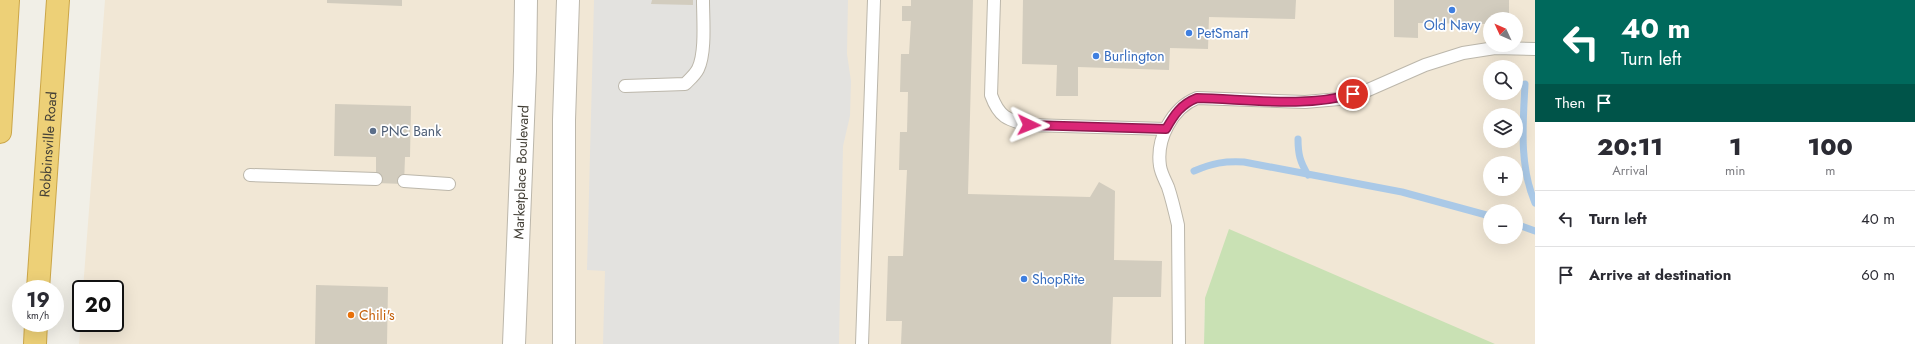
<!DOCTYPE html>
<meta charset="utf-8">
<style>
body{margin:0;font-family:Jost,sans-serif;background:#f2f2f3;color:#2b2b33;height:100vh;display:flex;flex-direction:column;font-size:15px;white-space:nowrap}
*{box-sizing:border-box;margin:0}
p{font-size:13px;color:#7c7c81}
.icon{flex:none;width:22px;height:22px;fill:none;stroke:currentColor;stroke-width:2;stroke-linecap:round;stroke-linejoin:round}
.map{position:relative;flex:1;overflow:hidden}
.side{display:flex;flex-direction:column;background:#fff;width:380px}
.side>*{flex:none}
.hud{background:#00695c;color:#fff;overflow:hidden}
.needle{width:26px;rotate:314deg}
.fabs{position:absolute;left:1483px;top:12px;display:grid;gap:8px}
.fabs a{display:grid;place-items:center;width:40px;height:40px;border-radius:50%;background:#fff;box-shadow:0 4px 16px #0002;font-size:20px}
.speed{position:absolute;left:12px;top:280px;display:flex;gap:8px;font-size:20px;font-weight:700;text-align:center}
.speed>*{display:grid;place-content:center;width:52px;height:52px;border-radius:50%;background:#fff;box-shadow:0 4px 16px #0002;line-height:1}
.speed small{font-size:10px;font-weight:400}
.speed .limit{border:2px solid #111;border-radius:6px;background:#fff;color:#111}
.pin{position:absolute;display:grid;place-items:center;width:34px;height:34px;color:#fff;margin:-17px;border:2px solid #fff;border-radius:50%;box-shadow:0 1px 4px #0007}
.me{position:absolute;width:44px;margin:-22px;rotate:92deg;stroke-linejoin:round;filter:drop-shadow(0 0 3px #0008)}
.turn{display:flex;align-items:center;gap:14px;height:84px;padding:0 20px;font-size:18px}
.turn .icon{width:52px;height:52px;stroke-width:2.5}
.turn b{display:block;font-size:28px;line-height:34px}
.then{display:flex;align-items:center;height:38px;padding:0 20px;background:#0003;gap:8px;font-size:15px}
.eta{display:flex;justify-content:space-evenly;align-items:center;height:68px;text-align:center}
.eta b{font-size:24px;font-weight:800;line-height:28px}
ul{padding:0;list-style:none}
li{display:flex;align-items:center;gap:12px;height:56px;padding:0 20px;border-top:1px solid #e1e1e2}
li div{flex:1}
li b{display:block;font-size:15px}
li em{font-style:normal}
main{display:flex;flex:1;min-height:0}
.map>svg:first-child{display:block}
.commercial{fill:#f1e7d5;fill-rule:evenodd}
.green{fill:#c9e1b4}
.parking{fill:#e3e2df}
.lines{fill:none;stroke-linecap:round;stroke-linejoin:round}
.stream{stroke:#aac9e7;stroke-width:7}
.building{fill:#d2ccbe}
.lane-casing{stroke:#bcb7ab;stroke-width:14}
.street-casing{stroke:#bcb7ab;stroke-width:24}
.highway-casing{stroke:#cba648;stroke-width:24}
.lane{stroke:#fff;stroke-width:12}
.street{stroke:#fff;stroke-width:22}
.highway{stroke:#edd077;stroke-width:22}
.route-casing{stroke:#8e194d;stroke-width:10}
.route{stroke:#db2777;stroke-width:7}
.shop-dot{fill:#3f7fe0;stroke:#fff;stroke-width:1.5}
.service-dot{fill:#5c6f8a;stroke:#fff;stroke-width:1.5}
.food-dot{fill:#e8710a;stroke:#fff;stroke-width:1.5}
.labels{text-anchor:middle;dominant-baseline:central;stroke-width:3.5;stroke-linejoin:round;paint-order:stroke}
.shop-label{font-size:14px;fill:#366cbe;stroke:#fff;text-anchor:start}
.service-label{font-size:14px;fill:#4e5e75;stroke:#fff;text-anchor:start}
.street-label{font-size:14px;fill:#444037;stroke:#fff}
.food-label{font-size:14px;fill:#c56008;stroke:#fff;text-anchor:start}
</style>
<main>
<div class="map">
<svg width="1535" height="344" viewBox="0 0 1535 344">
<rect width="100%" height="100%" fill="#f1efe7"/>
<path class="commercial" d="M105 0H1535V344H1495L1205 298 1204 344H79L81 320V323H115V289H83ZM1490 19H1516V45H1490ZM1490 67H1516V93H1490ZM1490 115H1516V141H1490ZM1490 163H1516V189H1490ZM1490 211H1516V237H1490Z"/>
<path class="green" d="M1229 229 1495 344H1204L1205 298Z"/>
<path class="parking" d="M594 0H848L847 54 851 81 850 116 843 146 839 344H603L605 271 587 270Z"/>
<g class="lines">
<path class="stream" d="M1525 84C1523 124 1519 165 1535 203
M1298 139C1298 154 1300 162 1308 175
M1194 171C1213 163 1224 161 1244 162L1402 192 1490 216
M1516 224 1535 231"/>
</g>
<path class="building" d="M327 0H402V6L327 3Z
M652 0H693V5L651 4Z
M911 0H973L968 194 1090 197 1099 182 1115 191 1114 260 1162 261 1161 297H1113L1111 344H901L902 321H886L888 256H903L907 170H899L900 132H907L908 92H900L901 54H909L911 21H902V6H911Z
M1023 0H1296L1295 19 1209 17 1208 49 1170 48 1169 70 1078 67V96H1056L1057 65 1022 64Z
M1394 0H1509V19H1490V24L1418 23V38L1394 37Z
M335 104 411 106 410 157H405L404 184 376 183V157L334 156Z
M316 285 388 287 387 344H315Z"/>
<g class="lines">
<g class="lane-casing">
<path id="lane" d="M994 0 991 95C999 117 1007 120 1029 125L1166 129
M625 86 685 84C690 79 695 75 698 69 706 53 703 19 703 0
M250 175 376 179
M404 181 449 184
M862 344 874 0
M1179 344 1178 225C1175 212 1172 199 1168 187 1165 180 1161 173 1160 166 1156 139 1172 108 1197 98L1305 102 1339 99 1368 90 1425 65 1463 53 1495 48 1535 49"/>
</g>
<g class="street-casing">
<g id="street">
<path id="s1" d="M514 344 525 71 526 0"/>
<path d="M564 344V120L568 0"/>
</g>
</g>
<g class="highway-casing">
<g id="highway">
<path d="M0 132 8 0"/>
<path id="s2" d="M38 289 58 0"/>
<path d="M35 344 36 323"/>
</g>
</g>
<use href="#lane" class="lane"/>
<use href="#street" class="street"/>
<use href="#highway" class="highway"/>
</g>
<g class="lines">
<g class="route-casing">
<path id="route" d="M1029 125 1166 129C1174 115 1181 104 1197 98 1245 99 1307 108 1353 94"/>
</g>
<use href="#route" class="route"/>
</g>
<g class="shop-dot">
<circle cx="1452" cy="10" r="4"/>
<circle cx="1189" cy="33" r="4"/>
<circle cx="1096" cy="56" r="4"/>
<circle cx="1024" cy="279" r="4"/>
</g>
<circle class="service-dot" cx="373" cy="131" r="4"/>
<circle class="food-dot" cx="351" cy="315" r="4"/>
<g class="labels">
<g class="shop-label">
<text x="1452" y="25" text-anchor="middle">Old Navy</text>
<text x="1197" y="33">PetSmart</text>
<text x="1104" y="56">Burlington</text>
<text x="1032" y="279">ShopRite</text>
</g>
<g class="service-label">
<text x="381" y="131">PNC Bank</text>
</g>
<g class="street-label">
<text stroke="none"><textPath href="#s2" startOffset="145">Robbinsville Road</textPath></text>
<text stroke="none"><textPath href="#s1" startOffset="172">Marketplace Boulevard</textPath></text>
</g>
<g class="food-label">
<text x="359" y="315">Chili's</text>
</g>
</g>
</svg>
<div class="fabs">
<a><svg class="needle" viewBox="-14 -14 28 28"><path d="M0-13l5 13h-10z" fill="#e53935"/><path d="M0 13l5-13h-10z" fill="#7c7c81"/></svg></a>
<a><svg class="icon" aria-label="search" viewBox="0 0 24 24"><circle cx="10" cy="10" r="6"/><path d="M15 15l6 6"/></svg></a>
<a><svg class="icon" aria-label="layers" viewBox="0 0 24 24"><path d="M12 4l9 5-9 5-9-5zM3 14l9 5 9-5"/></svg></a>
<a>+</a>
<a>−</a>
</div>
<div class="speed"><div>19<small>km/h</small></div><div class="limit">20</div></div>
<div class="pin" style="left:1353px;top:94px;background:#d93025"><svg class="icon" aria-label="arrive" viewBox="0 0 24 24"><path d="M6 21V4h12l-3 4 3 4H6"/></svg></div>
<svg class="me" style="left:1029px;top:125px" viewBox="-20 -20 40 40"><path d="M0-17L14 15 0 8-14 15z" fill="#db2777" stroke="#fff" stroke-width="4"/></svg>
</div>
<section class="side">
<div class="hud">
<div class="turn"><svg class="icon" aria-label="left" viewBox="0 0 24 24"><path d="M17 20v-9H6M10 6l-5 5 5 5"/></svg><div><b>40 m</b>Turn left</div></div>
<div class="then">Then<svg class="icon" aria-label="arrive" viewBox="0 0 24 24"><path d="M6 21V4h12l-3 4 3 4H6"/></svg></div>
</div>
<div class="eta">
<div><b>20:11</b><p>Arrival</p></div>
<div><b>1</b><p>min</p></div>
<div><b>100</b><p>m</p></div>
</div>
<ul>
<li><svg class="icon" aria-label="left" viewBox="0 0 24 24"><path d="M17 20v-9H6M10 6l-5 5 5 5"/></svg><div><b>Turn left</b></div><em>40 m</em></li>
<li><svg class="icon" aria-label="arrive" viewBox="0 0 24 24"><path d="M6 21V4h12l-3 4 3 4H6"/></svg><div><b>Arrive at destination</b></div><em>60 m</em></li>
</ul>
</section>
</main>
